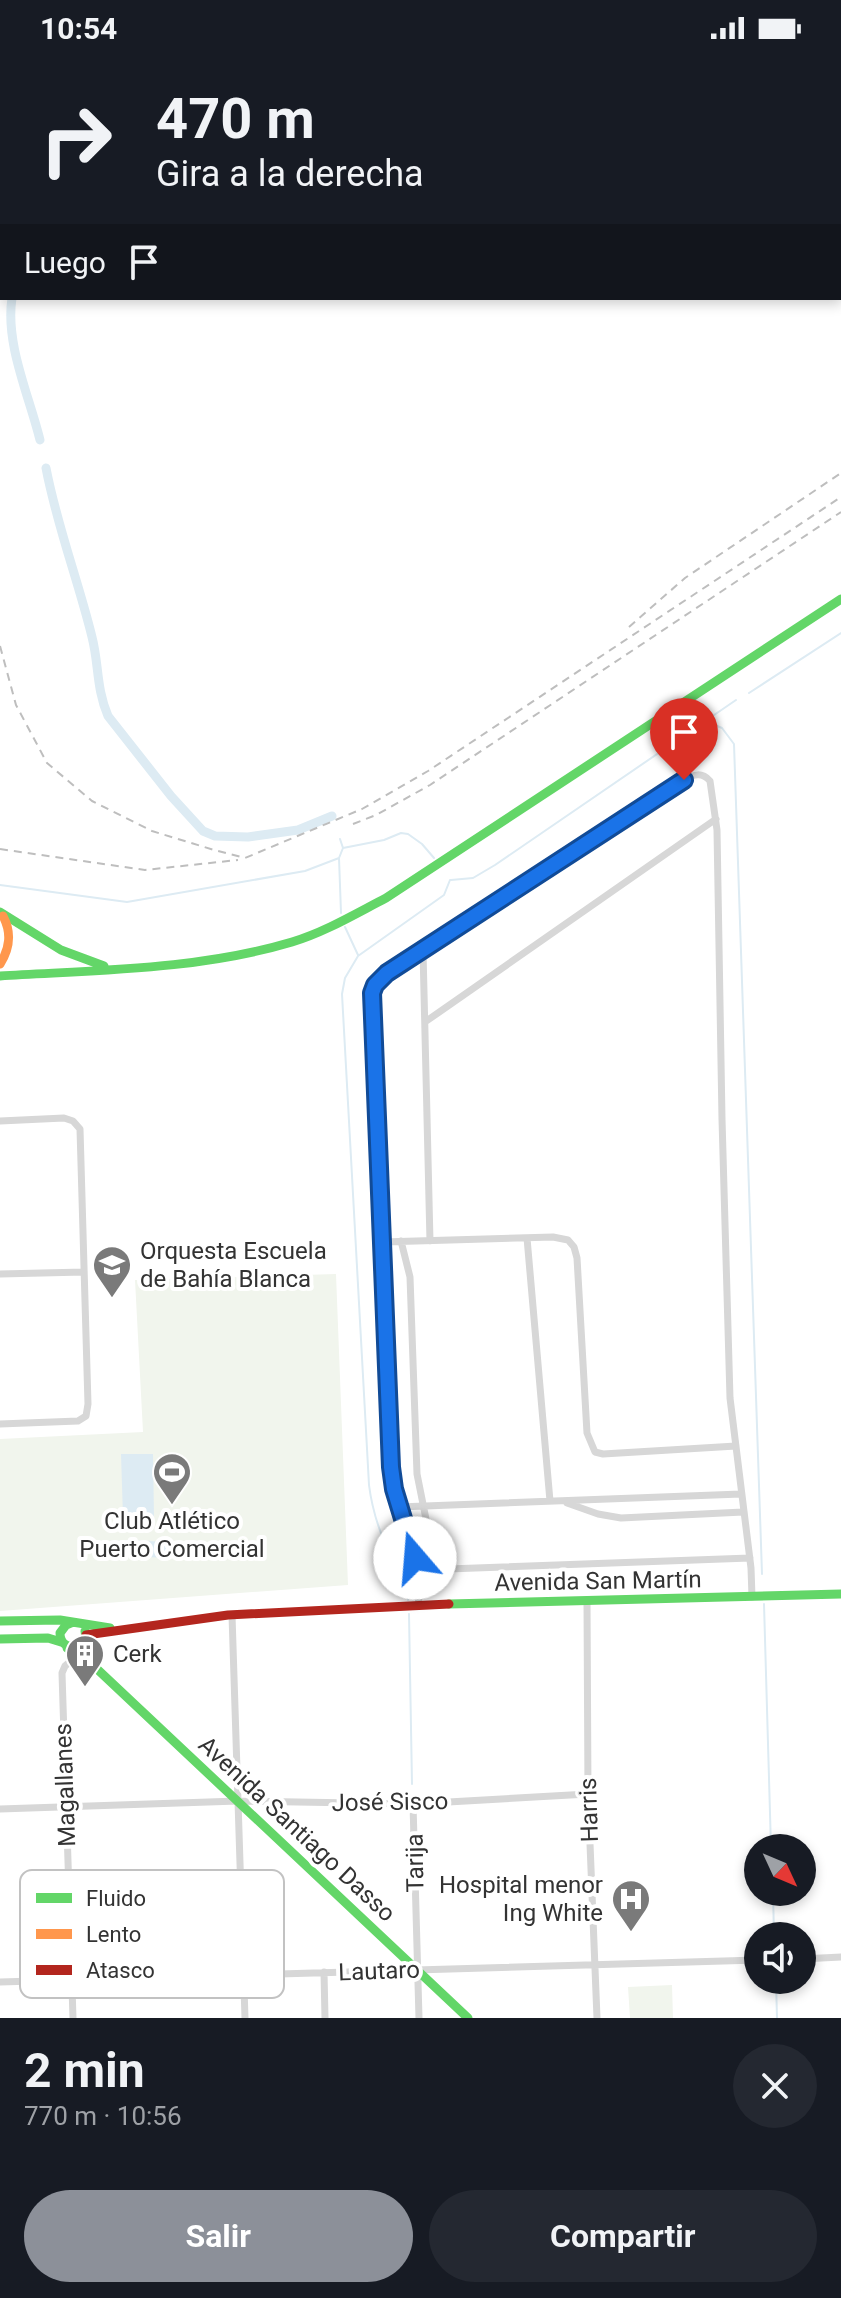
<!DOCTYPE html>
<html lang="es">
<meta charset="utf-8">
<style>
body{margin:0;font-family:Roboto,sans-serif;background:#242831;color:#f1f3f6;height:100vh;display:flex;flex-direction:column;font-size:30px;white-space:nowrap}
*{box-sizing:border-box;margin:0}
p{font-size:26px;color:#9ea1a6}
.icon{flex:none;width:44px;height:44px;fill:none;stroke:currentColor;stroke-width:2;stroke-linecap:round;stroke-linejoin:round}
.map{position:relative;height:1962px;overflow:hidden}
.sheet{display:flex;flex-direction:column;background:#171b24;flex:1}
.sheet>*{flex:none}
.top-card{position:absolute;left:0px;top:0px;width:842px;height:244px;box-shadow:0 4px 12px #0003;background:#171b24;color:#f1f3f6;overflow:hidden}
.needle{width:52px;rotate:134deg}
.fabs{position:absolute;left:744px;top:1778px;display:grid;gap:16px}
.fabs a{display:grid;place-items:center;width:72px;height:72px;border-radius:50%;background:#171b24;box-shadow:0 4px 12px #0003;font-size:40px}
.pin{position:absolute;display:grid;place-items:center;width:68px;height:68px;color:#fff;margin:-82px -34px;border-radius:50% 50% 50% 0;rotate:-45deg;box-shadow:0 0 8px #0007}
.pin .icon{rotate:45deg}
.me{position:absolute;width:88px;margin:-44px;rotate:342deg;stroke-linejoin:round;filter:drop-shadow(0 0 6px #0008)}
.turn{display:flex;align-items:center;gap:28px;height:168px;padding:0 24px;font-size:36px}
.turn .icon{width:104px;height:104px;stroke-width:2.5}
.turn b{display:block;font-size:56px;line-height:68px}
.then{display:flex;align-items:center;height:76px;padding:0 24px;background:#0003;gap:16px;font-size:30px}
.round{display:grid;place-items:center;flex:none;width:84px;height:84px;border-radius:42px;background:#242831}
.head{display:flex;align-items:center;justify-content:space-between;height:136px;padding:0 24px}
h1{font-size:48px;font-weight:700;line-height:60px}
.cta{display:flex;gap:16px;margin-top:auto;padding:16px 24px}
.cta a{flex:1;height:92px;border-radius:48px;background:#8c9099;color:#fff;font-size:32px;font-weight:700;line-height:92px;text-align:center}
.cta a+a{background:#242831;color:#f1f3f6}
.status{display:flex;justify-content:space-between;align-items:center;height:56px;padding:0 40px;background:#171b24;direction:ltr}
.status svg{height:22px;fill:currentColor}
.map>svg:first-child{display:block}
.green{fill:#f1f5ed}
.water{fill:#ddebf3}
.lines{fill:none;stroke-linecap:round;stroke-linejoin:round}
.stream{stroke:#ddebf3;stroke-width:2}
.canal{stroke:#ddebf3;stroke-width:9}
.street{stroke:#d7d7d7;stroke-width:7}
.fast{stroke:#63d668;stroke-width:9}
.slow{stroke:#ff974d;stroke-width:9}
.jam{stroke:#b3261e;stroke-width:9}
.rail{stroke:#bebebe;stroke-width:2;stroke-dasharray:8 6;stroke-linecap:butt}
.route-casing{stroke:#114b97;stroke-width:20}
.route{stroke:#1a73e8;stroke-width:14}
.labels{text-anchor:middle;dominant-baseline:central;stroke-width:8;stroke-linejoin:round;paint-order:stroke}
.poi-label{font-size:24px;fill:#333;stroke:#fff;text-anchor:start}
.street-label{font-size:24px;fill:#333;stroke:#fff}
.key{fill:#fff;stroke:#c2c2c2;stroke-width:2}
.key-label{font-size:22px;fill:#333}
</style>
<div class="status"><b>10:54</b><svg viewBox="0 0 49 12"><path d="M0 12V9h3v3zM5 12V6h3v6zM10 12V3h3v9zM15 12V0h3v12zM26 1h20v11H26zM47 4h2v5h-2z"/></svg></div>
<div class="map">
<svg width="841" height="1962" viewBox="0 0 841 1962">
<rect width="100%" height="100%" fill="#fff"/>
<path class="green" d="M336 1218 348 1529 0 1555V1383L143 1376 135 1224Z
M672 1929 673 1962H630L628 1931Z"/>
<path class="water" d="M121 1398H153L154 1461H123Z
M125 1484 168 1486 167 1502 124 1500Z"/>
<g class="lines">
<path class="stream" d="M749 637 841 577
M705 665 722 672 734 688 762 1518
M340 783 343 792 339 802 341 857
M343 792 384 784 401 777 408 778 422 788 434 802
M451 824 473 822 495 809 736 644
M0 829 127 846 305 815 339 802
M345 871 358 899
M408 1544C408 1527 396 1512 389 1497 379 1475 372 1453 369 1429L342 938 345 922 358 900 444 839 450 824
M764 1548 771 1792
M409 1558 412 1728
M773 1836 774 1880
M776 1924 777 1962"/>
<path class="canal" d="M12 242C5 288 29 339 40 384
M46 412C57 470 78 524 92 581 99 608 96 632 108 660L171 740 203 775 215 780 248 781 298 774 332 760"/>
<path class="street" d="M423 895 430 1185
M425 966 716 763
M0 1065 64 1062 73 1065 80 1073 88 1348 86 1360 78 1365 0 1368
M527 1182 550 1445
M401 1185 410 1221 417 1418 436 1513
M382 1186 553 1181 568 1184 574 1191 577 1202 587 1377 595 1396 603 1398 736 1390
M0 1218 84 1216
M567 1447 598 1458 621 1462 743 1456
M399 1451 741 1438
M421 1514 750 1502
M587 1545 588 1738 597 1962
M418 1549 422 1518 399 1451 391 1411 372 937 375 929 387 917 684 724C694 718 702 716 710 725L717 774 722 1063 730 1342 751 1512 752 1541
M232 1559 245 1962
M413 1748 419 1962
M0 1753 238 1745 413 1748 588 1738
M802 1903 841 1901
M324 1916 325 1962
M0 1926 758 1904
M73 1962 62 1617 65 1610 78 1599"/>
<path class="fast" d="M0 856 61 894 104 910
M0 920C96 914 198 914 292 886 325 876 355 858 386 842L841 543
M449 1548 841 1538
M0 1565 60 1564 110 1572
M73 1566 66 1569 60 1577C60 1589 69 1592 79 1591L86 1583 85 1575
M0 1583 48 1582 61 1586
M67 1592 97 1613 468 1962"/>
<path class="slow" d="M0 908C10 892 12 877 3 860"/>
<path class="jam" d="M86 1579 228 1559 449 1548"/>
<path class="rail" d="M629 571 685 522 841 417
M0 590 16 649 47 707 92 745 152 775 214 794 245 802 362 753 428 715 841 441
M353 768 376 759 430 729 841 456
M0 793 145 814 238 804"/>
</g>
<g class="lines">
<g class="route-casing">
<path id="route" d="M415 1502 394 1433 391 1411 372 937 375 929 387 917 684 724"/>
</g>
<use href="#route" class="route"/>
</g>
<defs>
<g id="school-pin" transform="scale(2)"><path d="M0 17L-7.5 6A9.5 9.5 0 1 1 7.5 6Z" fill="#7a7a7a" stroke="#fff"/><path d="M0-5L7-2L0 1L-7-2ZM-4 1L0 2.5L4 1V4Q0 6-4 4Z" fill="#fff"/></g>
<g id="stadium-pin" transform="scale(2)"><path d="M0 17L-7.5 6A9.5 9.5 0 1 1 7.5 6Z" fill="#7a7a7a" stroke="#fff"/><path d="M0-5a6.5 5 0 1 0 0 10a6.5 5 0 1 0 0-10ZM-3.5-1.8h7v3.6h-7Z" fill="#fff"/></g>
<g id="building-pin" transform="scale(2)"><path d="M0 17L-7.5 6A9.5 9.5 0 1 1 7.5 6Z" fill="#7a7a7a" stroke="#fff"/><path d="M-4-6H4V6H1V3H-1V6H-4ZM-2.5-4.3h1.7v1.8h-1.7ZM.8-4.3h1.7v1.8H.8ZM-2.5-1h1.7V.8h-1.7ZM.8-1h1.7V.8H.8Z" fill="#fff"/></g>
<g id="hospital-pin" transform="scale(2)"><path d="M0 17L-7.5 6A9.5 9.5 0 1 1 7.5 6Z" fill="#7a7a7a" stroke="#fff"/><path d="M-5-5h3v3.5h4V-5h3V5h-3V1.5h-4V5h-3Z" fill="#fff"/></g>
</defs>
<g fill-rule="evenodd">
<use href="#school-pin" x="112" y="1209"/>
<use href="#stadium-pin" x="172" y="1416"/>
<use href="#building-pin" x="85" y="1598"/>
<use href="#hospital-pin" x="631" y="1843"/>
</g>
<g class="labels">
<g class="poi-label">
<text x="140" y="1195">Orquesta Escuela<tspan x="140" dy="28">de Bahía Blanca</tspan></text>
<text x="172" y="1465" text-anchor="middle">Club Atlético<tspan x="172" dy="28">Puerto Comercial</tspan></text>
<text x="113" y="1598">Cerk</text>
<text x="603" y="1829" text-anchor="end">Hospital menor<tspan x="603" dy="28">Ing White</tspan></text>
</g>
<g class="street-label">
<text transform="translate(598 1525) rotate(-1)">Avenida San Martín</text>
<text transform="translate(65 1729) rotate(-92)">Magallanes</text>
<text transform="translate(390 1746) rotate(-1)">José Sisco</text>
<text transform="translate(589 1754) rotate(-92)">Harris</text>
<text transform="translate(297 1773) rotate(43)">Avenida Santiago Dasso</text>
<text transform="translate(415 1807) rotate(-91)">Tarija</text>
<text transform="translate(379 1915) rotate(-2)">Lautaro</text>
</g>
</g>
<rect x="20" y="1814" width="264" height="128" rx="12" class="key"/>
<rect x="36" y="1837" width="36" height="10" fill="#63d668"/>
<rect x="36" y="1873" width="36" height="10" fill="#ff974d"/>
<rect x="36" y="1909" width="36" height="10" fill="#b3261e"/>
<g class="key-label">
<text x="86" y="1850">Fluido</text>
<text x="86" y="1886">Lento</text>
<text x="86" y="1922">Atasco</text>
</g>
</svg>
<div class="fabs">
<a><svg class="needle" viewBox="-14 -14 28 28"><path d="M0-13l5 13h-10z" fill="#e53935"/><path d="M0 13l5-13h-10z" fill="#9ea1a6"/></svg></a>
<a><svg class="icon" aria-label="sound" viewBox="0 0 24 24"><path d="M4 9h4l5-4v14l-5-4H4zM17 9q2 3 0 6"/></svg></a>
</div>
<div class="pin" style="left:684px;top:724px;background:#d93025"><svg class="icon" aria-label="arrive" viewBox="0 0 24 24"><path d="M6 21V4h12l-3 4 3 4H6"/></svg></div>
<svg class="me" style="left:415px;top:1502px" viewBox="-20 -20 40 40"><circle r="19" fill="#fff"/><path d="M0-13L10 11 0 6-10 11z" fill="#1a73e8"/></svg>
<div class="top-card">
<div class="turn"><svg class="icon" aria-label="right" viewBox="0 0 24 24"><path d="M7 20v-9h11M14 6l5 5-5 5"/></svg><div><b>470 m</b>Gira a la derecha</div></div>
<div class="then">Luego<svg class="icon" aria-label="arrive" viewBox="0 0 24 24"><path d="M6 21V4h12l-3 4 3 4H6"/></svg></div>
</div>
</div>
<section class="sheet">
<div class="head"><div><h1>2 min</h1><p>770 m · 10:56</p></div><a class="round"><svg class="icon" aria-label="close" viewBox="0 0 24 24"><path d="M6 6l12 12M18 6L6 18"/></svg></a></div>
<div class="cta"><a>Salir</a><a>Compartir</a></div>
</section>
